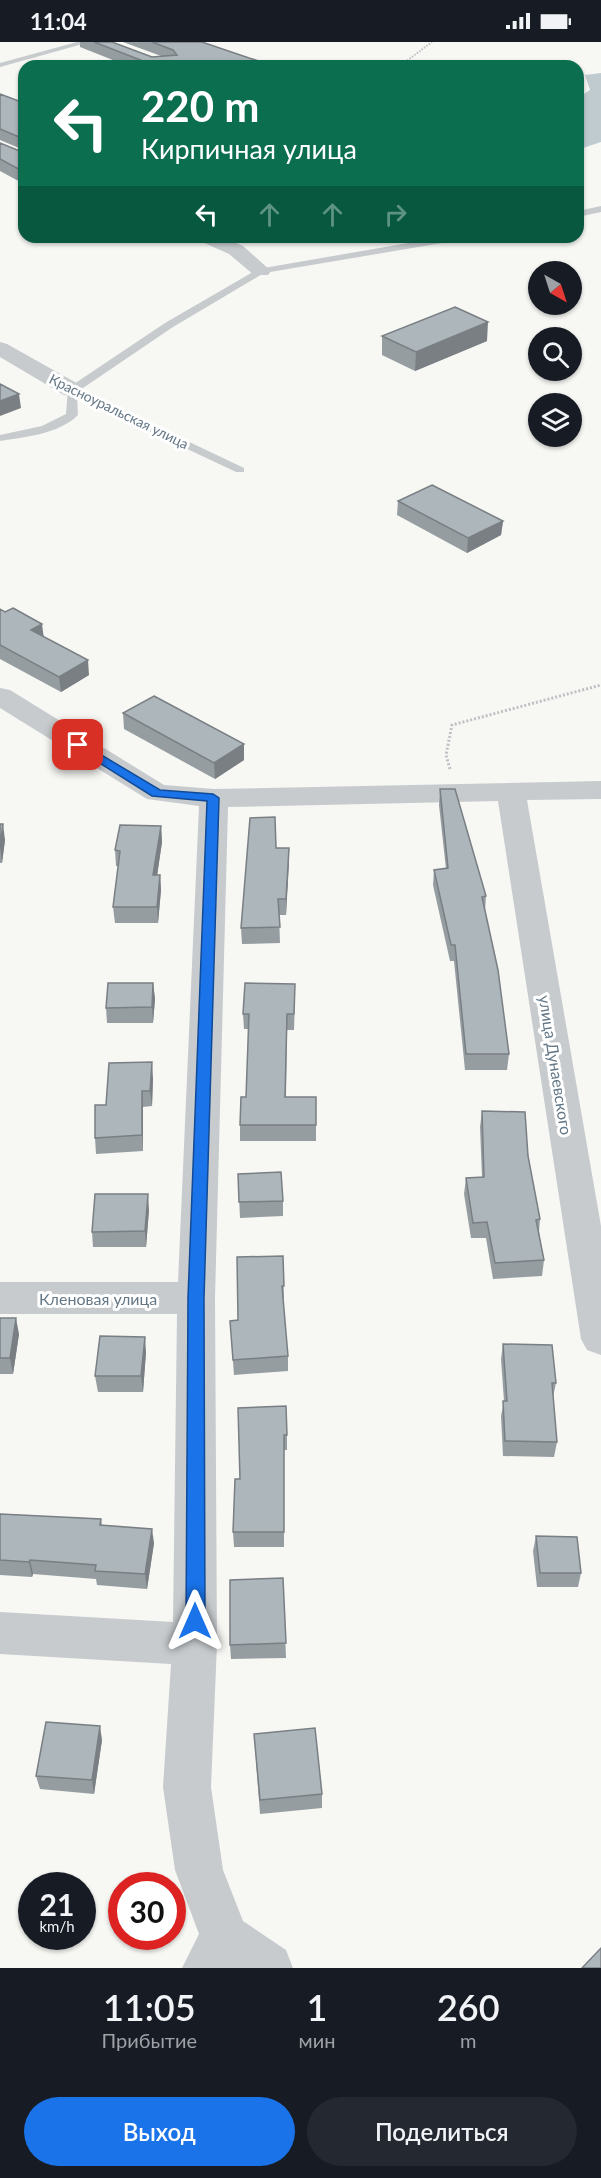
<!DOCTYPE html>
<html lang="ru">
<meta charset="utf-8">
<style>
body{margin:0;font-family:Lato,sans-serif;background:#242831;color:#f1f3f6;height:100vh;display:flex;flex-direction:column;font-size:22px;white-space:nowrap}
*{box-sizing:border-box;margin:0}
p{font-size:20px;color:#9ea1a6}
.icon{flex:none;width:33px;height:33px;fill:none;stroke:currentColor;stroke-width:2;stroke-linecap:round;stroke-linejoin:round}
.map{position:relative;height:1926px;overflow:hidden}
.side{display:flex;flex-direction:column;background:#171b24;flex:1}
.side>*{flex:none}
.banner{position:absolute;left:18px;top:18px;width:566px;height:183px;border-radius:18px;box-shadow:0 2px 4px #0004;background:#0b6e4f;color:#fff;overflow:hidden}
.needle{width:39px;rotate:141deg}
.fabs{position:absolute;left:528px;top:219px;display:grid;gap:12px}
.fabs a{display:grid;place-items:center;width:54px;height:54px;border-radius:50%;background:#171b24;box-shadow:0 2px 4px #0004;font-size:30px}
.speed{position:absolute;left:18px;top:1830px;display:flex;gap:12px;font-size:30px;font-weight:700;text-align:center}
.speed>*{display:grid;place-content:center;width:78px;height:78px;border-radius:50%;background:#171b24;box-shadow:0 2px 4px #0004;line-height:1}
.speed small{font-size:15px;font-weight:400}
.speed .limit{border:9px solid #d22;background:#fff;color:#111}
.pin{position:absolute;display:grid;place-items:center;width:51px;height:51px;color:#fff;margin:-26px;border-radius:12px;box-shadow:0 3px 9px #0006}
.me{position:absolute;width:66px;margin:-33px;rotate:0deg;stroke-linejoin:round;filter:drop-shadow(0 0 4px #0008)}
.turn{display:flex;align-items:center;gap:21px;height:126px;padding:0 24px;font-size:27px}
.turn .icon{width:78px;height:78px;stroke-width:2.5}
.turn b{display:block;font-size:42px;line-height:51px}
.lanes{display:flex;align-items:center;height:57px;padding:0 24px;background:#0003;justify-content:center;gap:30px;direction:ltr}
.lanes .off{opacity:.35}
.eta{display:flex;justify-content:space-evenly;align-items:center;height:102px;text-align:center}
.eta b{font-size:36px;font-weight:600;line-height:42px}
.cta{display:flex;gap:12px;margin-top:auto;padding:12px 24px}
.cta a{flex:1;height:69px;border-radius:36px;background:#1a73e8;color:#fff;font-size:24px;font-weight:600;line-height:69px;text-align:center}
.cta a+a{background:#242831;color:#f1f3f6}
.status{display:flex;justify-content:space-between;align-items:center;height:42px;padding:0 30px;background:#171b24;direction:ltr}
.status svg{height:16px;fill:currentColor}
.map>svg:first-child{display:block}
.water{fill:#c0cbd0}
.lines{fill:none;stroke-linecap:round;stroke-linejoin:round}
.path-far1{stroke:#bec1c3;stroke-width:2;stroke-dasharray:1.5 1.5;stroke-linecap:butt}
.path{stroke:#bec1c3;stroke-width:3;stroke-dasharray:2 2;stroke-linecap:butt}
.service{fill:#c7cbce;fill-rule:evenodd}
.minor{fill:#c7cbce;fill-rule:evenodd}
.wall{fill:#959da1}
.shaded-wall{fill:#797f83}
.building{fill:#adb6bb;stroke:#797f83;stroke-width:1.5}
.route{fill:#1a73e8;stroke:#114b97;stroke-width:1.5}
.labels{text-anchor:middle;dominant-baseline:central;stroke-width:6;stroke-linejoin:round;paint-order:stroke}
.far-street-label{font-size:14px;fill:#647887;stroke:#fff}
.street-label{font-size:16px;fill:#647887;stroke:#fff}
</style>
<div class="status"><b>11:04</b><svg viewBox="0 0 49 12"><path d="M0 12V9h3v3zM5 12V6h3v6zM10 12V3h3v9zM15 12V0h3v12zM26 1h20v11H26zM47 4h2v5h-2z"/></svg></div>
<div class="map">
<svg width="601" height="1926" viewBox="0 0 601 1926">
<rect width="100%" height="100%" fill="#f7f7f4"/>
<path class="water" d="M601 31V100L583 106 578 103V56L590 48 585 33Z"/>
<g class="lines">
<path class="path-far1" d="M400 24 432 0"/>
<path class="path" d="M450 727 446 713 452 683 601 643"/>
<path class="service" d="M77 0H90L0 25V21Z
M601 164V170L578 175V169Z
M443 195H465L460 198 264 231 173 285 80 348 244 426V430H236L77 355 78 373C59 392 25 395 0 399V393L42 384 66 372 68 346 165 281 258 227Z"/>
<path class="minor" d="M198 195H223L243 204 271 229 268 233H254L229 212 200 199Z
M0 300 7 302 80 343 83 348 80 353 72 354 64 353 0 315Z
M0 646 10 648 164 743 214 747 601 739V757L527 758 601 1184V1313L587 1308 581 1297 498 759 228 765 215 1256 217 1602 211 1745 223 1828 243 1879 286 1908 293 1926H182L199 1892 175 1828 163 1745 171 1622 0 1612V1570L173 1580 177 1272H0V1240H178L199 764 147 757 0 666Z"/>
</g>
<path class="wall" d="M80 0H112L152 15 161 14 123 0H202L249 16 275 24H128L80 5Z
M0 52 24 61V108L0 98Z
M0 101 22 110 24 109V142L0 129Z
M382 294 487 299 415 329 382 313Z
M398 459 503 479 501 493 467 511 397 473Z
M0 567 43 595 89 633 61 650 0 617Z
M123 671 244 718 215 737 124 687Z
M440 747 486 854 485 869 509 1012 507 1028H465L454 919H450L433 843 434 828 446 827 439 763Z
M0 782 5 798 2 821H0Z
M161 784 162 800 157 833H160L161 848 158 881H115L113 865 118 824H116L115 808Z
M276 806H289L286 873H279L280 901 242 902 241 886Z
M153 941 155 957 153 981H107L106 966Z
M295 958 294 988H287L286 1055H316V1099H240V1083L246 1055 249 987H244L243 972Z
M153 1036 152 1064 143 1065V1109L96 1112 95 1096 106 1063Z
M482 1069 528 1114 540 1177 539 1190 544 1218 542 1234 493 1237 486 1196H471L464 1152 466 1136 482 1135 480 1085Z
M238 1132 283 1159V1174L240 1176Z
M149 1168 146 1205H93L92 1190Z
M283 1214 284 1260H283L288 1314V1329L234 1333 230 1279 238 1278Z
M0 1276 19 1292 13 1332H0Z
M503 1302 556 1341 553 1355 557 1400 554 1415 503 1414 501 1374 504 1359 501 1317Z
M146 1310 143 1350H98L95 1334Z
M238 1366 287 1393V1408H284V1505H234L233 1490 240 1437Z
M0 1472 101 1477 102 1483 154 1501 147 1547 97 1543 96 1537 33 1532 32 1535 0 1533Z
M536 1494 581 1531 578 1545H537L533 1509Z
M283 1536 286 1616 231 1617 230 1603Z
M254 1692 322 1752V1766L260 1772Z
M102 1698 94 1752 40 1747 36 1734Z"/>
<path class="shaded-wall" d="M488 280 487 299 415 329 416 310Z
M19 352 21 366 0 374V359Z
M503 479 501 493 467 511 468 496Z
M42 582 44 597 31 588Z
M88 618 89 633 61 650 59 635Z
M244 702V718L215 737 214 721Z
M3 782 5 798 2 821 0 805Z
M161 784 162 800 155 848 153 833Z
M289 806V821L286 873V857Z
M160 833 161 848 158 881 157 865Z
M153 941 155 957 153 981 152 965Z
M152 1020 153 1036 152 1064 150 1049Z
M142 1049 143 1065V1109L142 1093Z
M148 1152 149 1168 146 1205 145 1189Z
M16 1276 19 1292 13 1332 10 1316Z
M145 1295 146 1310 143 1350 141 1334Z
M152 1487 154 1501 147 1547 145 1532Z
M30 1518 33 1532 32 1535 29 1520Z
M100 1684 102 1698 94 1752 92 1738Z"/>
<path class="building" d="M94 0H112L152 15 177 13 173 8 152 0H202L249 16 275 24H156Z
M0 52 24 61V97L0 87Z
M0 101 22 110 24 109V130L0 117Z
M455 265 488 280 416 310 382 294Z
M0 342 19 352 0 359Z
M432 443 503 479 468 496 398 459Z
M13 566 42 582 31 588 88 618 59 635 0 603V567L5 570Z
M154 654 244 702 214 721 123 671Z
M440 747H455L486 854 482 855 498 928 509 1012H466L455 903H451L434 828 448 826Z
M275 775 276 806H289L286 857H278L280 885 241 886 250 776Z
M0 782H3L0 805Z
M120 783 161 784 153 833H160L157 865H113L120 809 115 808Z
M108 941H153L152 965 106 966Z
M245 941 295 942 294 972H287L285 1055H316V1083H240L241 1055H246L249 972H243Z
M152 1020 150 1049H142V1093L95 1096V1063H106L109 1021Z
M482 1069 525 1070 528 1114 540 1177 536 1178 544 1218 495 1221 487 1180 473 1181 466 1136 484 1135Z
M281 1130 283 1159 239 1160 238 1132Z
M95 1152H148L145 1189 92 1190Z
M283 1214 284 1244H282L288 1314 233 1318 230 1279 238 1278 237 1215Z
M0 1276H16L10 1316H0Z
M100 1294 145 1295 141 1334H95Z
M503 1302 552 1303 556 1341H552L557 1400 505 1399 503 1359H507Z
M286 1364 287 1393H284V1490H233L235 1437H240L238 1366Z
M0 1472 101 1477 100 1483 152 1487 145 1532 95 1529 96 1523 30 1518 29 1520 0 1518Z
M536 1494 577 1495 581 1531H540Z
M283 1536 286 1601 230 1603V1538Z
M46 1680 100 1684 92 1738 36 1734Z
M315 1686 322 1752 260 1758 254 1692Z
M601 1906V1926H582Z"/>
<path class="route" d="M78 699 160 748 213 752 219 756 204 1256 205 1579 202 1585 195 1588 189 1585 186 1579 188 1256 207 759 152 754 74 705 72 703Z"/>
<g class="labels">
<g class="far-street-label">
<text transform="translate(119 369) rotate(26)">Красноуральская улица</text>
</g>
<g class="street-label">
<text transform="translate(556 1023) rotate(81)">улица Дунаевского</text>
<text x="98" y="1256">Кленовая улица</text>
</g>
</g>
</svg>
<div class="fabs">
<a><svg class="needle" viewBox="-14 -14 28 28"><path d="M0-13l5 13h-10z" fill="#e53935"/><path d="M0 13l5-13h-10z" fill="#9ea1a6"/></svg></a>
<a><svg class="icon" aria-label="search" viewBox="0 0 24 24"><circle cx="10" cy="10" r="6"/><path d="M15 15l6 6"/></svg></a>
<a><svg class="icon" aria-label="layers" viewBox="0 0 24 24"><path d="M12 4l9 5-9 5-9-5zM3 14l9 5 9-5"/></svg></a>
</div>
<div class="speed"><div>21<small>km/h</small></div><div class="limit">30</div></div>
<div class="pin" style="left:78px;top:703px;background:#d93025"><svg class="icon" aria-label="arrive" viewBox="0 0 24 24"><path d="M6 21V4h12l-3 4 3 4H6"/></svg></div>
<svg class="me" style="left:195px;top:1579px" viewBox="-20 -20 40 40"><path d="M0-17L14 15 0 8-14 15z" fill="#1a73e8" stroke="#fff" stroke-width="4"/></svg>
<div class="banner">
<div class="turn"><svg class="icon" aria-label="left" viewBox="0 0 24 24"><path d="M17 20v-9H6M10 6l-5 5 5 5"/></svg><div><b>220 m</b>Кирпичная улица</div></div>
<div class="lanes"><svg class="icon" aria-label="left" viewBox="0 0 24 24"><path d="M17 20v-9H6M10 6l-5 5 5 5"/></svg><svg class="icon off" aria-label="ahead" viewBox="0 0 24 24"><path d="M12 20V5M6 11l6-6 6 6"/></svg><svg class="icon off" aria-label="ahead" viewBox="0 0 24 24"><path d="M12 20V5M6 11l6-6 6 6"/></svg><svg class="icon off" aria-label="right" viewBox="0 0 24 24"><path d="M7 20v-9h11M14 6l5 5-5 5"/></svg></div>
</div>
</div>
<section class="side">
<div class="eta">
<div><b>11:05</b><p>Прибытие</p></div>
<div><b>1</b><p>мин</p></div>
<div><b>260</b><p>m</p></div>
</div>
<div class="cta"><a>Выход</a><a>Поделиться</a></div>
</section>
